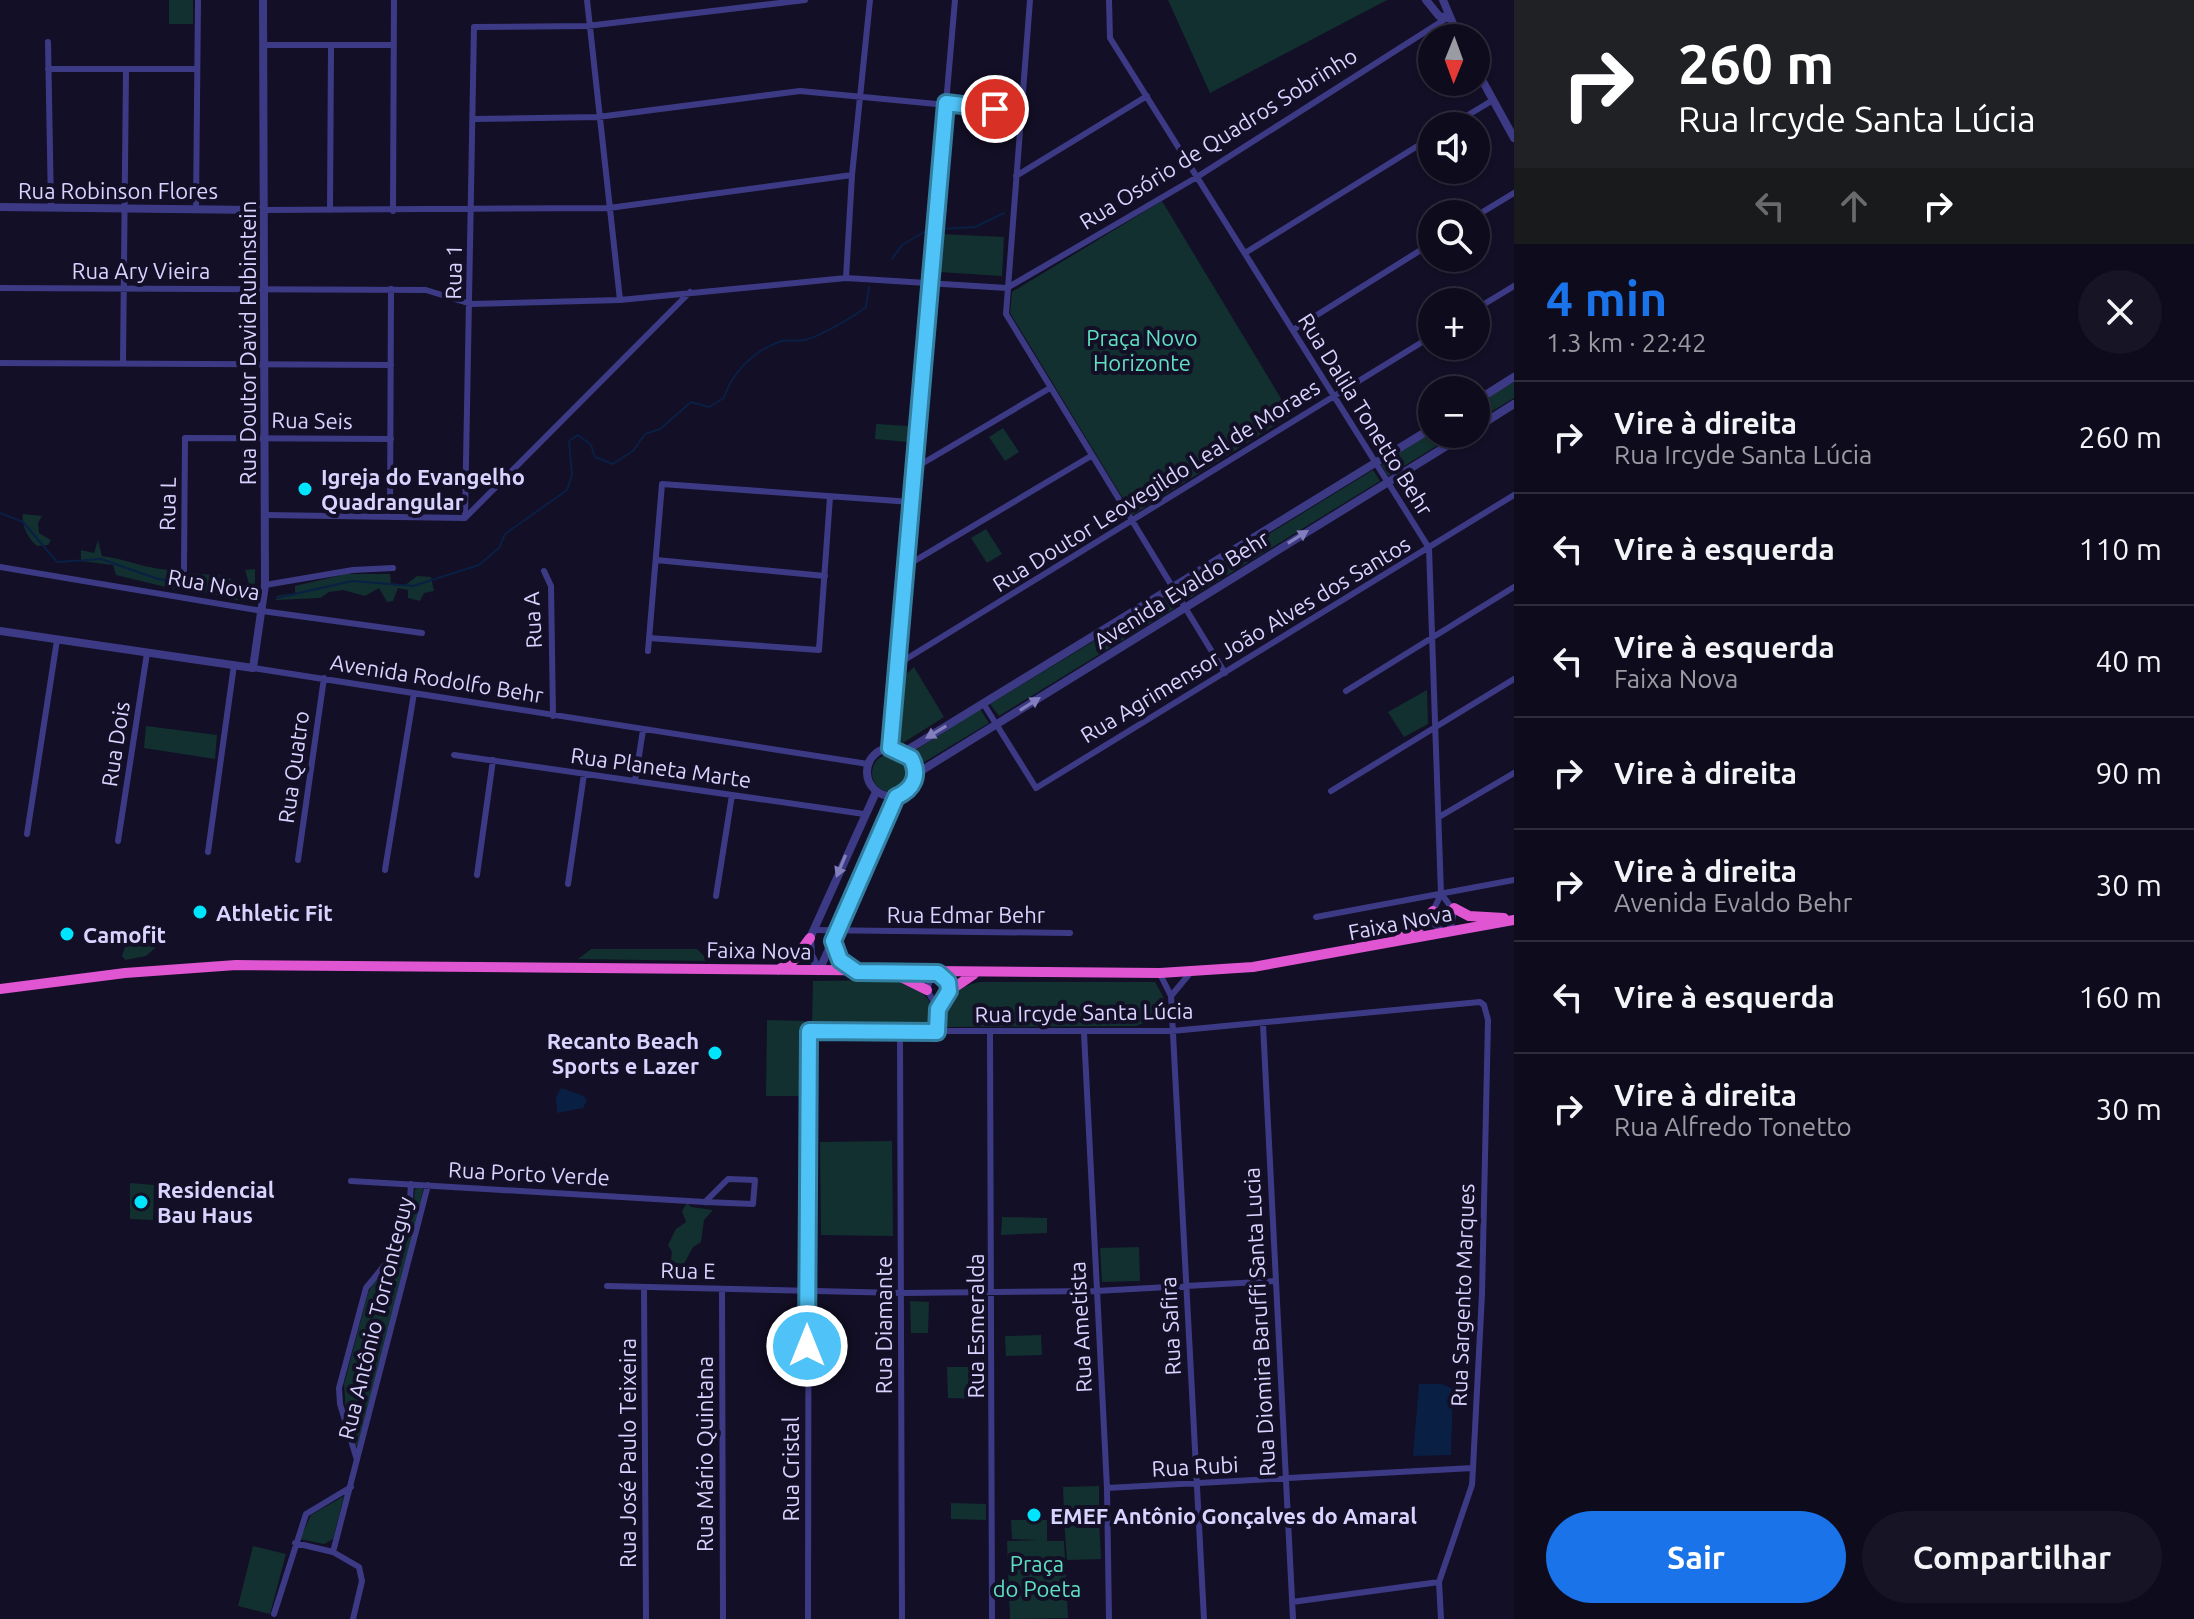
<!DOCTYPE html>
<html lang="pt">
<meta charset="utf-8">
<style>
body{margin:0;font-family:Ubuntu,sans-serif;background:#171425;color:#f1f3f6;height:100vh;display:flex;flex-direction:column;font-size:30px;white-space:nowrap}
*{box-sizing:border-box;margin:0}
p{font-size:26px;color:#9b9ba3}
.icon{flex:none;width:44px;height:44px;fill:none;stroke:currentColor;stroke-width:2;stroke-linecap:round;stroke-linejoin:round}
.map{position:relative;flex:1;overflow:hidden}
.details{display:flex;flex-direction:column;background:#0e0b1c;width:680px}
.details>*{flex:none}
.banner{background:#202124;color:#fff;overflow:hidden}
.needle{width:52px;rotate:181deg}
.tools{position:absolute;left:1418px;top:24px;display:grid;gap:16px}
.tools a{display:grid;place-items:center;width:72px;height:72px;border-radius:50%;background:#0e0b1c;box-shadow:0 2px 6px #0004,0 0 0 2px #2e2b3b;font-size:40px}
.pin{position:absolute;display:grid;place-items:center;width:68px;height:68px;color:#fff;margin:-34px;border:4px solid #fff;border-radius:50%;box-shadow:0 2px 8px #0007}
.me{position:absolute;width:88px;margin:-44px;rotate:0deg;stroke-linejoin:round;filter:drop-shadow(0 0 6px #0008)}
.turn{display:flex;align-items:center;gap:28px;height:168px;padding:0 32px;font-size:36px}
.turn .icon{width:104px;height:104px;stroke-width:2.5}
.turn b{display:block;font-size:56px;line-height:68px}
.lanes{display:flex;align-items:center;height:76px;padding:0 32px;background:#0003;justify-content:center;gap:40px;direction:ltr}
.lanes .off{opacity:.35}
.round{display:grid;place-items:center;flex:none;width:84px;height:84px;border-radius:42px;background:#171425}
.head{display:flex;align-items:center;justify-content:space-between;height:136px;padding:0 32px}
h1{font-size:48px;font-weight:600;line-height:60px;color:#1a73e8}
.cta{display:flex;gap:16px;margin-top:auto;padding:16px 32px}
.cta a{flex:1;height:92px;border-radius:48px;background:#1a73e8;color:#fff;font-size:32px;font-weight:600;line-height:92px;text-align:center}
.cta a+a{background:#171425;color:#f1f3f6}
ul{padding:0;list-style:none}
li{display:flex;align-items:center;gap:24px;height:112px;padding:0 32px;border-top:2px solid #2e2b3b}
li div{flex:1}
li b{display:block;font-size:30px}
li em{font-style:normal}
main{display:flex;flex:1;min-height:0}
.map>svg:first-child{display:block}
.green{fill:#12302f}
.water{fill:#0a1f44}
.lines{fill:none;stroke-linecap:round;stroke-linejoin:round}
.stream{stroke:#0a1f44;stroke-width:2}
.minor{stroke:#3d3a85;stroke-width:6}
.tertiary{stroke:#3d3a85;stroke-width:8}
.trunk{stroke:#e055d1;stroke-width:10}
.oneway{fill:#837fbc}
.route-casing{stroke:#337fa1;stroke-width:20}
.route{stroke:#4fc3f7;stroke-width:14}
.poi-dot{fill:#00e5ff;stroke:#130f26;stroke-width:3}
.labels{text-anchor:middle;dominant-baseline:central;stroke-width:8;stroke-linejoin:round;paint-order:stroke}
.street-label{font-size:22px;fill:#d9d4ff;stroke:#130f26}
.park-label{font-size:22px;fill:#5fe0c0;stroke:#130f26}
.poi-label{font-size:22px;font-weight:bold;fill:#d9d4ff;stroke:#130f26;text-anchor:start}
</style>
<main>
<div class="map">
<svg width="1514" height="1619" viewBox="0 0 1514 1619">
<rect width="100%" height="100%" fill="#130f26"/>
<path class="green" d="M169 0H193V24H169Z
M1168 0H1387L1210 93Z
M1162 201 1291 415 1133 515 1010 313 1012 292Z
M941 234 1004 237 1002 276 939 272Z
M1514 382V398L1476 421V405Z
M876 424 909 426 908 442 875 439Z
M1003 428 1019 452 1005 461 989 437Z
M1432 432 1456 434 1388 476 1381 464Z
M1373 470 1380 481 1187 600 1179 589Z
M23 514 42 516 38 523 39 533 51 540 48 545 37 546C28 538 21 525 23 514Z
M986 529 1002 554 987 563 971 538Z
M98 540 102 556C126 559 146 569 171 570L179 586 174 589 116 575 113 565 81 561V550L94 553Z
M255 569V600L241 601 185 588 186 573 227 576 243 589 249 584 245 570Z
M346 574H390L391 584 404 586 417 576 431 577 434 591 424 593 420 601 408 598V590L398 588 393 601 387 602 379 588 365 596 343 590 329 592 320 598 276 600 277 596 295 593V586Z
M1168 596 1175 608 999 716 990 704Z
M914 667 944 717 903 743 900 740 906 674Z
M1427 690 1428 724 1404 737 1388 712Z
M980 709 989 723 921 764 913 752Z
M146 726 217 735 215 759 144 748Z
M872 773a19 19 0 1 1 38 0a19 19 0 1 1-38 0Z
M148 935 155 941V948L146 956 125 960 122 956 125 947Z
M591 949H697L709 961 578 959Z
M897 980C918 989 941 999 930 1027L812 1026 813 981Z
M980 982H1155L1164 998 1158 1017 1136 1026 945 1027C943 1000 954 987 980 982Z
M767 1020 804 1021 803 1096H766Z
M892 1141 893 1236 821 1235 820 1142Z
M130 1183 154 1185 153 1220 130 1219Z
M420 1187 423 1189 418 1216 357 1448 346 1413 344 1384 368 1293 376 1278 401 1253 410 1235 415 1189Z
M687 1203 691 1207 713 1210 704 1220 701 1242 693 1247 684 1264 674 1267 670 1265 672 1252 668 1245 676 1229 686 1222 682 1211Z
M1002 1217 1047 1218V1233L1001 1235Z
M1139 1247 1140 1281 1102 1282 1100 1248Z
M910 1301 929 1302 928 1333H911Z
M1041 1335 1042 1355 1006 1356 1005 1336Z
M947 1367H986L985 1399 948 1398Z
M1099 1486V1514L1064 1515 1063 1487Z
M344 1496 333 1539 324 1544 300 1539 311 1515Z
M951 1503 986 1504V1520L951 1519Z
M1099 1519 1101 1559 1067 1560 1064 1520Z
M1011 1520H1047V1541H1064L1068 1618 1010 1619 1007 1541 1040 1540 1012 1539Z
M253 1546 286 1554 270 1614 238 1606Z"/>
<path class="water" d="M561 1088 584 1096 587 1101 583 1108 557 1113 556 1097Z
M1419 1384H1442L1453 1389 1451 1455 1413 1456Z"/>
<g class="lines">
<path class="stream" d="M942 229 975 227 1004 213
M892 259 902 245 926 231
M0 513 23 522 57 562 101 559 158 579 253 595
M277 598 352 581 413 586 479 565 499 548 505 534 567 490 572 475 569 441 578 435 591 445 595 457 613 464 633 451 645 434 660 429 691 402 709 407 724 398C731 374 753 351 779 342 787 339 796 342 804 340 817 338 855 316 866 307L869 287"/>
<path class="minor" d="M587 0 620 300
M1030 0 1006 314 1225 673
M1109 0 1110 38 1429 548 1441 894 1433 911 1434 924 1446 934C1458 916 1454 909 1441 894
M48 42 51 207
M265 45H393
M48 69H197
M473 119 598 117 800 91 1020 112
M1450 126 1493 100
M1016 176 1147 96
M196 208 198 0
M264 210 609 208 852 175
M330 210 331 45
M393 211 394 0
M1476 216 1514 193
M1245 253 1432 137
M846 278 852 175 870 0
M0 288 426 290 471 304 620 300 846 278 1007 288 1197 177 1447 18
M1476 309 1514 286
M1293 330 1432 243
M0 363 391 365
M123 363 126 70
M913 469 1050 388
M265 515 465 518 690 292
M390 517 391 289
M465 518 474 27 587 26 805 0
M656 560 825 576
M906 566 1091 456
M0 567 262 611 422 633
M184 570 185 438 391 439
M544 571 551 586 553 716
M265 585 353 570 393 568
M649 638 819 650 830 497
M648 651 662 484 911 502
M898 664 1432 336
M253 668 868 764
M1346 691 1514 587
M983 703 1036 788 1514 495
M890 748 955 0
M454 755 864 814
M635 781 643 730
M1331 791 1514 679
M1439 817 1514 773
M27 834 57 640
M118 841 147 653
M208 852 234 665
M298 860 324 678
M385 870 414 693
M477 875 493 760
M568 884 584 774
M716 896 732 795
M1316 917 1514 880
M814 930 1070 933
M1160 974 1171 996 1204 1619
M1171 996 1191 972
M1263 1024 1293 1619
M900 1032 902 1619
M937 1032 938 1009 949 991 948 982 938 973 931 977 927 990 938 1009
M990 1033 992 1619
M1084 1033 1107 1488 1109 1619
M351 1181 705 1202 753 1204 755 1180 728 1179 705 1202
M607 1286 901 1293 1096 1291 1275 1281
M644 1287 646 1619
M722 1289 723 1619
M357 1460 340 1404 339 1388 366 1288 401 1245 408 1227 411 1184
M1107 1488 1473 1468
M295 1543 333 1552 359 1567 362 1581 353 1619
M333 1552 428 1185
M1292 1602 1439 1582
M274 1614 306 1514 351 1487
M808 1619 809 1031H1172L1480 1002 1484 1005 1488 1020 1482 1294 1473 1468 1472 1485 1439 1582 1441 1619"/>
<path class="tertiary" d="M1426 0 1439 16 1447 18
M1443 0 1459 38
M1476 69 1514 138
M0 207 264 210
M1476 401 1514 377
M1476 428 1514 404
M0 631 253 668 265 585 263 0
M867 772a24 24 0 1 1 48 0a24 24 0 1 1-48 0Z
M904 752 1432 428
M916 774 1466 434
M819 971 811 955 810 938 876 792
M819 971 896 797"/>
<path class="trunk" d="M1454 908 1469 916 1504 918
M1399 939 1423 925 1433 911
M833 941 840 960 855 971
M778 970 793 961 810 938
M899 976 927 990
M0 989 125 973 236 965 1160 973 1253 967 1514 920
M949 991 974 974"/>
</g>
<defs><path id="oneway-solid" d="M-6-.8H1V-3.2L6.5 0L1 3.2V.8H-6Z" transform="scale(2)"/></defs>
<g class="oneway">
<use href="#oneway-solid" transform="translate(1298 537) rotate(-32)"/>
<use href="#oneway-solid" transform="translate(1030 704) rotate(-32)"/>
<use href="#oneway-solid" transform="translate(936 732) rotate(149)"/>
<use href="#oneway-solid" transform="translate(841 866) rotate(113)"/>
</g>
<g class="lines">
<g class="route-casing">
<path id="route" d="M807 1346 809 1031 937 1032 938 1009 949 991 948 982 938 973 857 972 840 960 833 941 896 797C914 789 920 775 911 758L890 748 946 103 995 109"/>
</g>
<use href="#route" class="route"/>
</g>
<g class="poi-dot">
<circle cx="305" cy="489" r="8"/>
<circle cx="200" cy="912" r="8"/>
<circle cx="67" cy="934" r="8"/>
<circle cx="715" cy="1053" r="8"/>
<circle cx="141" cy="1202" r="8"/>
<circle cx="1034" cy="1515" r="8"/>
</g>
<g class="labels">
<g class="street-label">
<text transform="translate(1218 138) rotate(-32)">Rua Osório de Quadros Sobrinho</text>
<text x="118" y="190">Rua Robinson Flores</text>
<text x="141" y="270">Rua Ary Vieira</text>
<text transform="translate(453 272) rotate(-89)">Rua 1</text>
<text transform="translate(247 343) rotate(-90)">Rua Doutor David Rubinstein</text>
<text transform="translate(1366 414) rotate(58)">Rua Dalila Tonetto Behr</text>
<text transform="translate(312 420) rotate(1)">Rua Seis</text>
<text transform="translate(1156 485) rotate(-32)">Rua Doutor Leovegildo Leal de Moraes</text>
<text transform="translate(167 504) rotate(-89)">Rua L</text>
<text transform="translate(214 584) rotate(10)">Rua Nova</text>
<text transform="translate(1181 589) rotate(-32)">Avenida Evaldo Behr</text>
<text transform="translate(532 620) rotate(-93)">Rua A</text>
<text transform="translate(1245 639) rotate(-31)">Rua Agrimensor João Alves dos Santos</text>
<text transform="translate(437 678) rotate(9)">Avenida Rodolfo Behr</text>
<text transform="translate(115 744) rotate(-81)">Rua Dois</text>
<text transform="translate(293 767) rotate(-82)">Rua Quatro</text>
<text transform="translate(661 767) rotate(8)">Rua Planeta Marte</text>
<text x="966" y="914">Rua Edmar Behr</text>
<text transform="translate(1400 922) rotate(-11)">Faixa Nova</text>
<text transform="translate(759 950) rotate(1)">Faixa Nova</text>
<text transform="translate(1084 1012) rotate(-1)">Rua Ircyde Santa Lúcia</text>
<text transform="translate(529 1173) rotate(3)">Rua Porto Verde</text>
<text transform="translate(688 1270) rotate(1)">Rua E</text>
<text transform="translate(1462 1295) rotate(-88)">Rua Sargento Marques</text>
<text transform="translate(375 1318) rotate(-76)">Rua Antônio Torronteguy</text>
<text transform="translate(1259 1322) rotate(-93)">Rua Diomira Baruffi Santa Lucia</text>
<text transform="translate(883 1325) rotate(-90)">Rua Diamante</text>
<text transform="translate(975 1326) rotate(-90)">Rua Esmeralda</text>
<text transform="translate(1170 1326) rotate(-93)">Rua Safira</text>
<text transform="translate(1080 1327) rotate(-93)">Rua Ametista</text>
<text transform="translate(627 1453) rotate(-90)">Rua José Paulo Teixeira</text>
<text transform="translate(704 1454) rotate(-90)">Rua Mário Quintana</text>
<text transform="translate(1195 1466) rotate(-3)">Rua Rubi</text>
<text transform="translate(790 1469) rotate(-90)">Rua Cristal</text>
</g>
<g class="park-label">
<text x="1142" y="337">Praça Novo<tspan x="1142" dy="25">Horizonte</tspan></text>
<text x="1037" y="1563">Praça<tspan x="1037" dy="25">do Poeta</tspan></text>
</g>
<g class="poi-label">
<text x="321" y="476">Igreja do Evangelho<tspan x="321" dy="25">Quadrangular</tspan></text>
<text x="216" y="912">Athletic Fit</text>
<text x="83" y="934">Camofit</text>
<text x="699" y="1040" text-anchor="end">Recanto Beach<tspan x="699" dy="25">Sports e Lazer</tspan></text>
<text x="157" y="1189">Residencial<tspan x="157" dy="25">Bau Haus</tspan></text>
<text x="1050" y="1515">EMEF Antônio Gonçalves do Amaral</text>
</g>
</g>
</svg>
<div class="tools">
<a><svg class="needle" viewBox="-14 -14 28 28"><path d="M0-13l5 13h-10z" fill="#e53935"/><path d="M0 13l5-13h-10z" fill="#9b9ba3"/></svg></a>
<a><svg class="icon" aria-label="sound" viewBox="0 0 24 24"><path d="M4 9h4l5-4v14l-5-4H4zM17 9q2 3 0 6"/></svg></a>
<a><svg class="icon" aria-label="search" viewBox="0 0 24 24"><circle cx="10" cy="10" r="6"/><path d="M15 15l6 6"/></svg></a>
<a>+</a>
<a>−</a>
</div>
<div class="pin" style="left:995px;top:109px;background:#d93025"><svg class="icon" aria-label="arrive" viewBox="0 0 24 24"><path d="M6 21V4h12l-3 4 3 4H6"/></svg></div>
<svg class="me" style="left:807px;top:1346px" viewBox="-20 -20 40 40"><circle r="17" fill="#4fc3f7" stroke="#fff" stroke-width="3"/><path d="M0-11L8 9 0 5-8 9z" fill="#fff"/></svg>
</div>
<section class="details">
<div class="banner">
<div class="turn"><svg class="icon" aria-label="right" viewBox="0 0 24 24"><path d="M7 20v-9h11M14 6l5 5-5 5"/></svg><div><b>260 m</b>Rua Ircyde Santa Lúcia</div></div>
<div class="lanes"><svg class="icon off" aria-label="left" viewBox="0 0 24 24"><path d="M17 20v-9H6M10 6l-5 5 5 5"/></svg><svg class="icon off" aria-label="ahead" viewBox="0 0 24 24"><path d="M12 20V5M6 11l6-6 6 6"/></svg><svg class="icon" aria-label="right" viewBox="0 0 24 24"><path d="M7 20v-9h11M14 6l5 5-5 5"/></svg></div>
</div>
<div class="head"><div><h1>4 min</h1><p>1.3 km · 22:42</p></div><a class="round"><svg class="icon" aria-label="close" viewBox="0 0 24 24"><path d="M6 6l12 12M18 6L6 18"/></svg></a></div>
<ul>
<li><svg class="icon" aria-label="right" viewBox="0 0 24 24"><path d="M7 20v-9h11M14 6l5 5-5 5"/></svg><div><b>Vire à direita</b><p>Rua Ircyde Santa Lúcia</p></div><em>260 m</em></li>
<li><svg class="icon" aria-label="left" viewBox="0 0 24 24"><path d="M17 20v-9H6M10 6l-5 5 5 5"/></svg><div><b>Vire à esquerda</b></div><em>110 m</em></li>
<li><svg class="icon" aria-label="left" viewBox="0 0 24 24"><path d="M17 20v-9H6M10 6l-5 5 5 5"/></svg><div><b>Vire à esquerda</b><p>Faixa Nova</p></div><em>40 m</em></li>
<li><svg class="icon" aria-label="right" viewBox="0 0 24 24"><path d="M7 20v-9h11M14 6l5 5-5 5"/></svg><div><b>Vire à direita</b></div><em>90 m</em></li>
<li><svg class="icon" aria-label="right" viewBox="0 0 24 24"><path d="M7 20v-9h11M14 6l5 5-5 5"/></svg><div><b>Vire à direita</b><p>Avenida Evaldo Behr</p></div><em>30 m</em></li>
<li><svg class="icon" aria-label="left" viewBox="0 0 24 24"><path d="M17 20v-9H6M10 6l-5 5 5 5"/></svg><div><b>Vire à esquerda</b></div><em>160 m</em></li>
<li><svg class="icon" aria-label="right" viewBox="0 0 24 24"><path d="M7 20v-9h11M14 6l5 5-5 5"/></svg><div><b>Vire à direita</b><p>Rua Alfredo Tonetto</p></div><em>30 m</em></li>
</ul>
<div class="cta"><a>Sair</a><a>Compartilhar</a></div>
</section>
</main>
